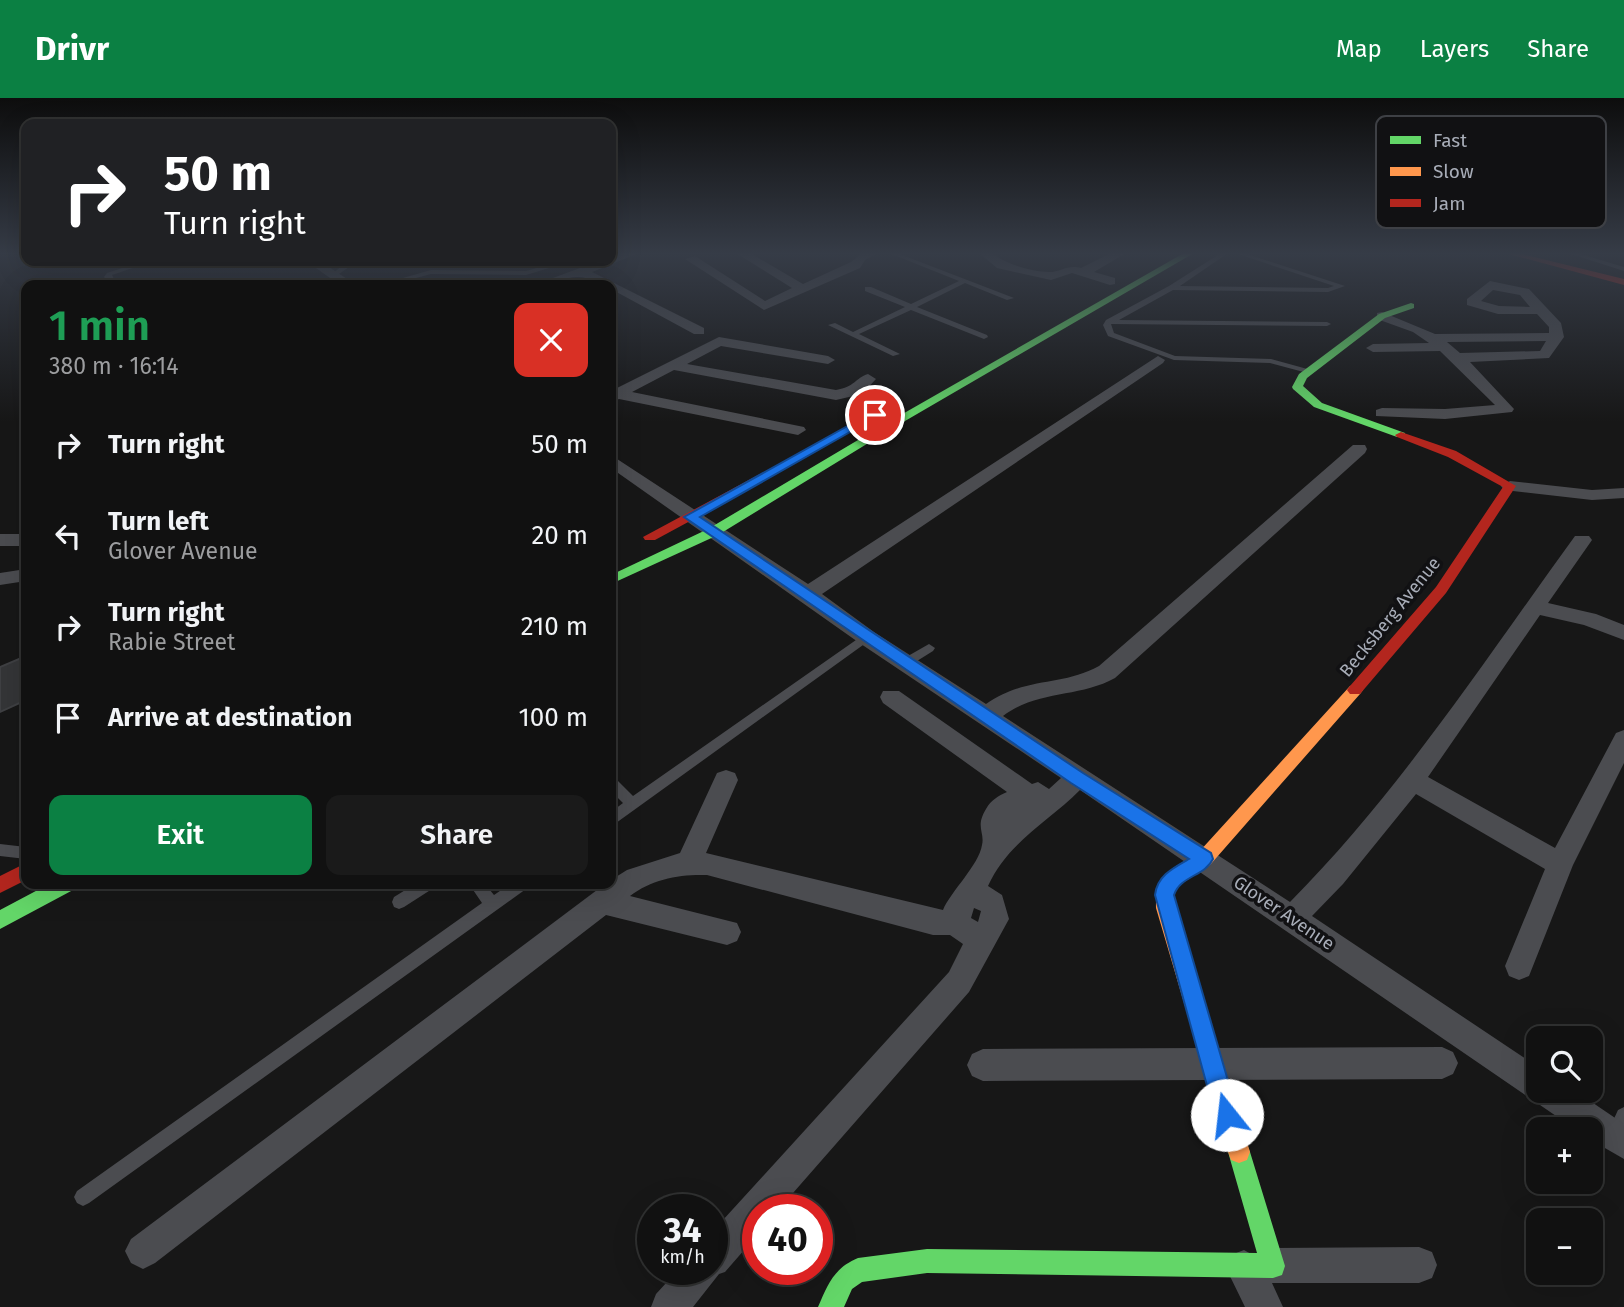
<!DOCTYPE html>
<meta charset="utf-8">
<style>
body{margin:0;font-family:"Fira Sans",sans-serif;background:#1a1a1a;color:#f1f3f6;height:100vh;display:flex;flex-direction:column;font-size:26px;white-space:nowrap}
*{box-sizing:border-box;margin:0}
p{font-size:23px;color:#9c9d9f}
.icon{flex:none;width:38px;height:38px;fill:none;stroke:currentColor;stroke-width:2;stroke-linecap:round;stroke-linejoin:round}
.map{position:relative;flex:1;overflow:hidden}
.side{position:absolute;left:21px;top:182px;width:595px;height:609px;display:flex;flex-direction:column;background:#111;border-radius:14px;box-shadow:0 7px 28px #0002,0 0 0 2px #303131}
.side>*{flex:none}
.top-card{position:absolute;left:21px;top:21px;width:595px;height:147px;border-radius:14px;box-shadow:0 7px 28px #0002,0 0 0 2px #303131;background:#202124;color:#fff;overflow:hidden}
.controls{position:absolute;left:1526px;top:928px;display:grid;gap:14px}
.controls a{display:grid;place-items:center;width:77px;height:77px;border-radius:14px;background:#111;box-shadow:0 7px 28px #0002,0 0 0 2px #303131;font-size:35px}
.speed{position:absolute;left:637px;top:1096px;display:flex;gap:14px;font-size:35px;font-weight:700;text-align:center}
.speed>*{display:grid;place-content:center;width:91px;height:91px;border-radius:50%;background:#111;box-shadow:0 7px 28px #0002,0 0 0 2px #303131;line-height:1}
.speed small{font-size:18px;font-weight:400}
.speed .limit{border:10px solid #d22;background:#fff;color:#111}
.pin{position:absolute;display:grid;place-items:center;width:60px;height:60px;color:#fff;margin:-30px;border:4px solid #fff;border-radius:50%;box-shadow:0 2px 7px #0007}
.me{position:absolute;width:77px;margin:-38px;rotate:344deg;stroke-linejoin:round;filter:drop-shadow(0 0 5px #0008)}
.turn{display:flex;align-items:center;gap:24px;height:147px;padding:0 28px;font-size:32px}
.turn .icon{width:91px;height:91px;stroke-width:2.5}
.turn b{display:block;font-size:49px;line-height:60px}
.round{display:grid;place-items:center;flex:none;width:74px;height:74px;border-radius:14px;background:#1a1a1a}
.overview{display:flex;align-items:center;justify-content:space-between;height:119px;padding:0 28px}
h1{font-size:42px;font-weight:600;line-height:52px;color:#1e9e55}
.cta{display:flex;gap:14px;margin-top:auto;padding:14px 28px}
.cta a{flex:1;height:80px;border-radius:14px;background:#0b8043;color:#fff;font-size:28px;font-weight:600;line-height:80px;text-align:center}
.cta a+a{background:#1a1a1a;color:#f1f3f6}
ul{padding:0;list-style:none}
li{display:flex;align-items:center;gap:21px;height:91px;padding:0 28px}
li div{flex:1}
li b{display:block;font-size:26px}
li em{font-style:normal}
header{display:flex;align-items:center;gap:42px;box-sizing:border-box;height:98px;padding:0 35px;background:#0b8043;color:#fff}
header strong{font-size:33px}
nav{display:flex;gap:38px;margin-inline-start:auto;font-size:24px}
.map>svg:first-child{display:block}
.building{fill:#343537;stroke:#3f4043;stroke-width:2}
.lines{fill:none;stroke-linecap:round;stroke-linejoin:round}
.lane{fill:#4b4c50;fill-rule:evenodd}
.street{fill:#4b4c50;fill-rule:evenodd}
.fast{fill:#63d668;fill-rule:evenodd}
.slow{fill:#ff974d;fill-rule:evenodd}
.jam{fill:#b3261e;fill-rule:evenodd}
.route{fill:#1a73e8;stroke:#114b97;stroke-width:2}
.labels{text-anchor:middle;dominant-baseline:central;stroke-width:7;stroke-linejoin:round;paint-order:stroke}
.street-label{font-size:18px;fill:#a8adb8;stroke:#111113}
.key{fill:#111113;stroke:#3e4045;stroke-width:2}
.key-label{font-size:19px;fill:#a8adb8}
</style>
<header>
<strong>Drivr</strong>
<nav><a>Map</a><a>Layers</a><a>Share</a></nav>
</header>
<div class="map">
<svg width="1624" height="1209" viewBox="0 0 1624 1209">
<rect width="100%" height="100%" fill="#171717"/>
<path class="building" d="M26 558V602L0 614V569Z"/>
<g class="lines">
<path class="lane" d="M889 155H897L1014 200 1007 202 965 185 917 209 987 237 988 239 984 241 911 212 859 236 900 256 893 258 828 227 835 225 853 234 905 209 865 193V189H871L911 206 959 183Z
M1221 155H1228L1180 188 1328 190 1334 188 1235 155H1244L1345 188 1328 194 1173 192 1119 222 1327 224 1331 226 1327 228 1111 226 1114 235 1175 258 1271 261 1311 272V276L1270 265 1174 262 1108 238 1103 227 1106 222 1169 188Z
M1568 155H1577L1624 169V173Z
M144 163H153L112 177 117 187H111L104 179 107 175Z
M343 163H349V169L336 178H332V176L343 167Z
M562 163H572L526 177 431 176 393 186 389 184 431 172 526 173Z
M866 535 870 536 872 539 870 542 616 725 611 727V714L623 705 611 693V680L616 681 633 698Z
M929 546 935 550 933 553 909 568H901L899 565 901 562Z
M0 746 26 749V761L0 758Z
M415 786H434L432 791 404 809 399 811 394 809 392 804 394 799Z
M469 786H485L494 797 510 786H528L526 791 89 1105 83 1108 77 1105 74 1099 77 1093 482 805Z
M1624 1009V1038L1621 1044 1615 1047 1609 1044 1606 1038 1618 1012Z"/>
<path class="street" d="M622 155H639L592 174 704 230V236H694L611 191V187C599 187 590 179 578 179 563 179 550 188 534 187L599 163H611V159Z
M736 155H750L803 186 851 164 862 155H878L865 162 860 170 764 212 685 161 695 158 765 203 792 190Z
M979 155H992C1005 166 1032 174 1049 174 1061 174 1068 166 1081 170L1111 155H1126L1094 174 1115 180V186L1110 187 1072 175 1051 182 997 170Z
M306 163H320L356 187H340Z
M1490 183 1529 191 1561 225 1564 239 1549 260 1470 264 1514 311 1512 314 1445 321 1376 318V312L1382 310 1445 311 1495 307 1440 253 1373 254 1366 250 1373 246 1429 245 1413 234 1377 221V215L1382 214 1435 236 1549 235V229L1537 216H1498L1467 207V201ZM1493 192 1520 197 1530 209 1499 208 1481 203ZM1546 243 1540 253 1460 255 1447 244Z
M719 239 828 258 835 262 828 266 721 248 687 266 836 292C855 289 855 280 868 276L876 281 862 296 836 302 674 272 632 294 804 329 806 332 798 337 619 301 611 304V293Z
M1158 258 1165 262 1163 265 822 496 874 534 986 606C1026 578 1061 589 1099 568L1353 347H1365L1367 351 1365 355 1115 580C1079 600 1037 592 1003 618L1290 804C1400 693 1484 563 1575 438H1589L1592 442 1548 505 1596 516 1624 527V542L1584 527 1540 517 1428 679 1555 750 1616 635 1624 632V665L1573 767 1529 878 1519 882 1509 878 1505 868 1545 771 1416 696 1343 786 1312 818 1538 969V992H1574L1624 1026V1061L1591 1042V1031H1575L1080 692C1047 725 1008 744 988 788L1002 797 1009 821 969 894 779 1111H758V1136L725 1174 719 1176 693 1209H651L656 1196 679 1171H712V1134L949 874 963 846 950 837H933L707 777C680 776 652 781 630 798L737 825 741 834 737 843 727 847 606 817 155 1165 143 1171 131 1165 125 1153 131 1141 605 786H611V782L627 772 680 755 717 675 726 672 735 675 738 682 706 755 943 812C951 793 979 767 982 747 985 734 975 729 986 711 991 702 998 698 1007 694L883 605 880 599 883 593H899L1032 686 1038 684 1049 691 1061 680 858 544 611 370V357L808 486ZM974 810 981 813 978 824 971 820Z
M1510 383 1592 392 1624 390V400L1592 402 1504 392 1501 388Z
M0 436H26V448H0Z
M26 471V483L0 487V475Z
M1442 949 1453 954 1458 965 1453 976 1442 981 983 983 972 978 967 967 972 956 983 951Z
M1419 1149 1432 1154 1437 1167 1432 1180 1419 1185H1272L1283 1209H1245L1226 1170 1231 1157 1244 1152 1258 1160 1260 1155 1273 1150Z"/>
<path class="fast" d="M1184 155H1194L893 330 718 437 611 486V477L708 431 885 326Z
M1411 205 1414 206V210L1385 220 1307 280 1303 288 1322 305 1405 335V339H1397L1314 309 1293 291 1292 289 1299 276 1379 216Z
M49 786H75L73 792 0 831V812Z
M1239 1043 1247 1046 1250 1054 1285 1168 1282 1177 1273 1180 927 1175 862 1184 852 1191 844 1209H818C828 1186 834 1170 858 1160L927 1151 1257 1155 1228 1054 1231 1046Z"/>
<path class="slow" d="M1355 586 1360 588 1363 592 1360 596 1210 767 1181 786 1174 793 1176 810 1250 1054 1247 1062 1239 1065 1231 1062 1228 1054 1156 810C1155 774 1170 773 1198 755L1350 588Z"/>
<path class="jam" d="M1505 155H1518L1624 181V187Z
M1401 334 1456 353 1516 388 1446 495 1360 596H1350L1347 592 1350 588 1436 489 1503 389 1448 359 1397 339 1395 337Z
M760 376 764 377V383L655 442H645L643 439Z
M26 765V782L0 795V778Z"/>
</g>
<linearGradient id="sky" x2="0" y2="1"><stop stop-color="#0d0d0d"/><stop offset="0.48" stop-color="#363c47"/><stop offset="1" stop-color="#363c47" stop-opacity="0"/></linearGradient>
<rect width="1624" height="324" fill="url(#sky)"/>
<path class="route" d="M871 315 880 317 700 419 1083 675 1211 755 1213 761C1205 778 1180 778 1174 797L1238 1017 1235 1025 1227 1029 1219 1025 1215 1017 1155 797C1157 778 1173 770 1189 761L1071 685 684 419Z"/>
<g class="labels">
<g class="street-label">
<text transform="translate(1390 519) rotate(-51)">Becksberg Avenue</text>
<text transform="translate(1284 815) rotate(34)">Glover Avenue</text>
</g>
</g>
<rect x="1376" y="18" width="230" height="112" rx="10" class="key"/>
<rect x="1390" y="38" width="31" height="8" fill="#63d668"/>
<rect x="1390" y="69" width="31" height="9" fill="#ff974d"/>
<rect x="1390" y="101" width="31" height="8" fill="#b3261e"/>
<g class="key-label">
<text x="1433" y="49">Fast</text>
<text x="1433" y="80">Slow</text>
<text x="1433" y="112">Jam</text>
</g>
</svg>
<div class="controls">
<a><svg class="icon" aria-label="search" viewBox="0 0 24 24"><circle cx="10" cy="10" r="6"/><path d="M15 15l6 6"/></svg></a>
<a>+</a>
<a>−</a>
</div>
<div class="speed"><div>34<small>km/h</small></div><div class="limit">40</div></div>
<div class="pin" style="left:875px;top:317px;background:#d93025"><svg class="icon" aria-label="arrive" viewBox="0 0 24 24"><path d="M6 21V4h12l-3 4 3 4H6"/></svg></div>
<svg class="me" style="left:1227px;top:1017px" viewBox="-20 -20 40 40"><circle r="19" fill="#fff"/><path d="M0-13L10 11 0 6-10 11z" fill="#1a73e8"/></svg>
<div class="top-card">
<div class="turn"><svg class="icon" aria-label="right" viewBox="0 0 24 24"><path d="M7 20v-9h11M14 6l5 5-5 5"/></svg><div><b>50 m</b>Turn right</div></div>
</div>
<section class="side">
<div class="overview"><div><h1>1 min</h1><p>380 m · 16:14</p></div><a class="round" style="background:#d93025;color:#fff"><svg class="icon" aria-label="close" viewBox="0 0 24 24"><path d="M6 6l12 12M18 6L6 18"/></svg></a></div>
<ul>
<li><svg class="icon" aria-label="right" viewBox="0 0 24 24"><path d="M7 20v-9h11M14 6l5 5-5 5"/></svg><div><b>Turn right</b></div><em>50 m</em></li>
<li><svg class="icon" aria-label="left" viewBox="0 0 24 24"><path d="M17 20v-9H6M10 6l-5 5 5 5"/></svg><div><b>Turn left</b><p>Glover Avenue</p></div><em>20 m</em></li>
<li><svg class="icon" aria-label="right" viewBox="0 0 24 24"><path d="M7 20v-9h11M14 6l5 5-5 5"/></svg><div><b>Turn right</b><p>Rabie Street</p></div><em>210 m</em></li>
<li><svg class="icon" aria-label="arrive" viewBox="0 0 24 24"><path d="M6 21V4h12l-3 4 3 4H6"/></svg><div><b>Arrive at destination</b></div><em>100 m</em></li>
</ul>
<div class="cta"><a>Exit</a><a>Share</a></div>
</section>
</div>
